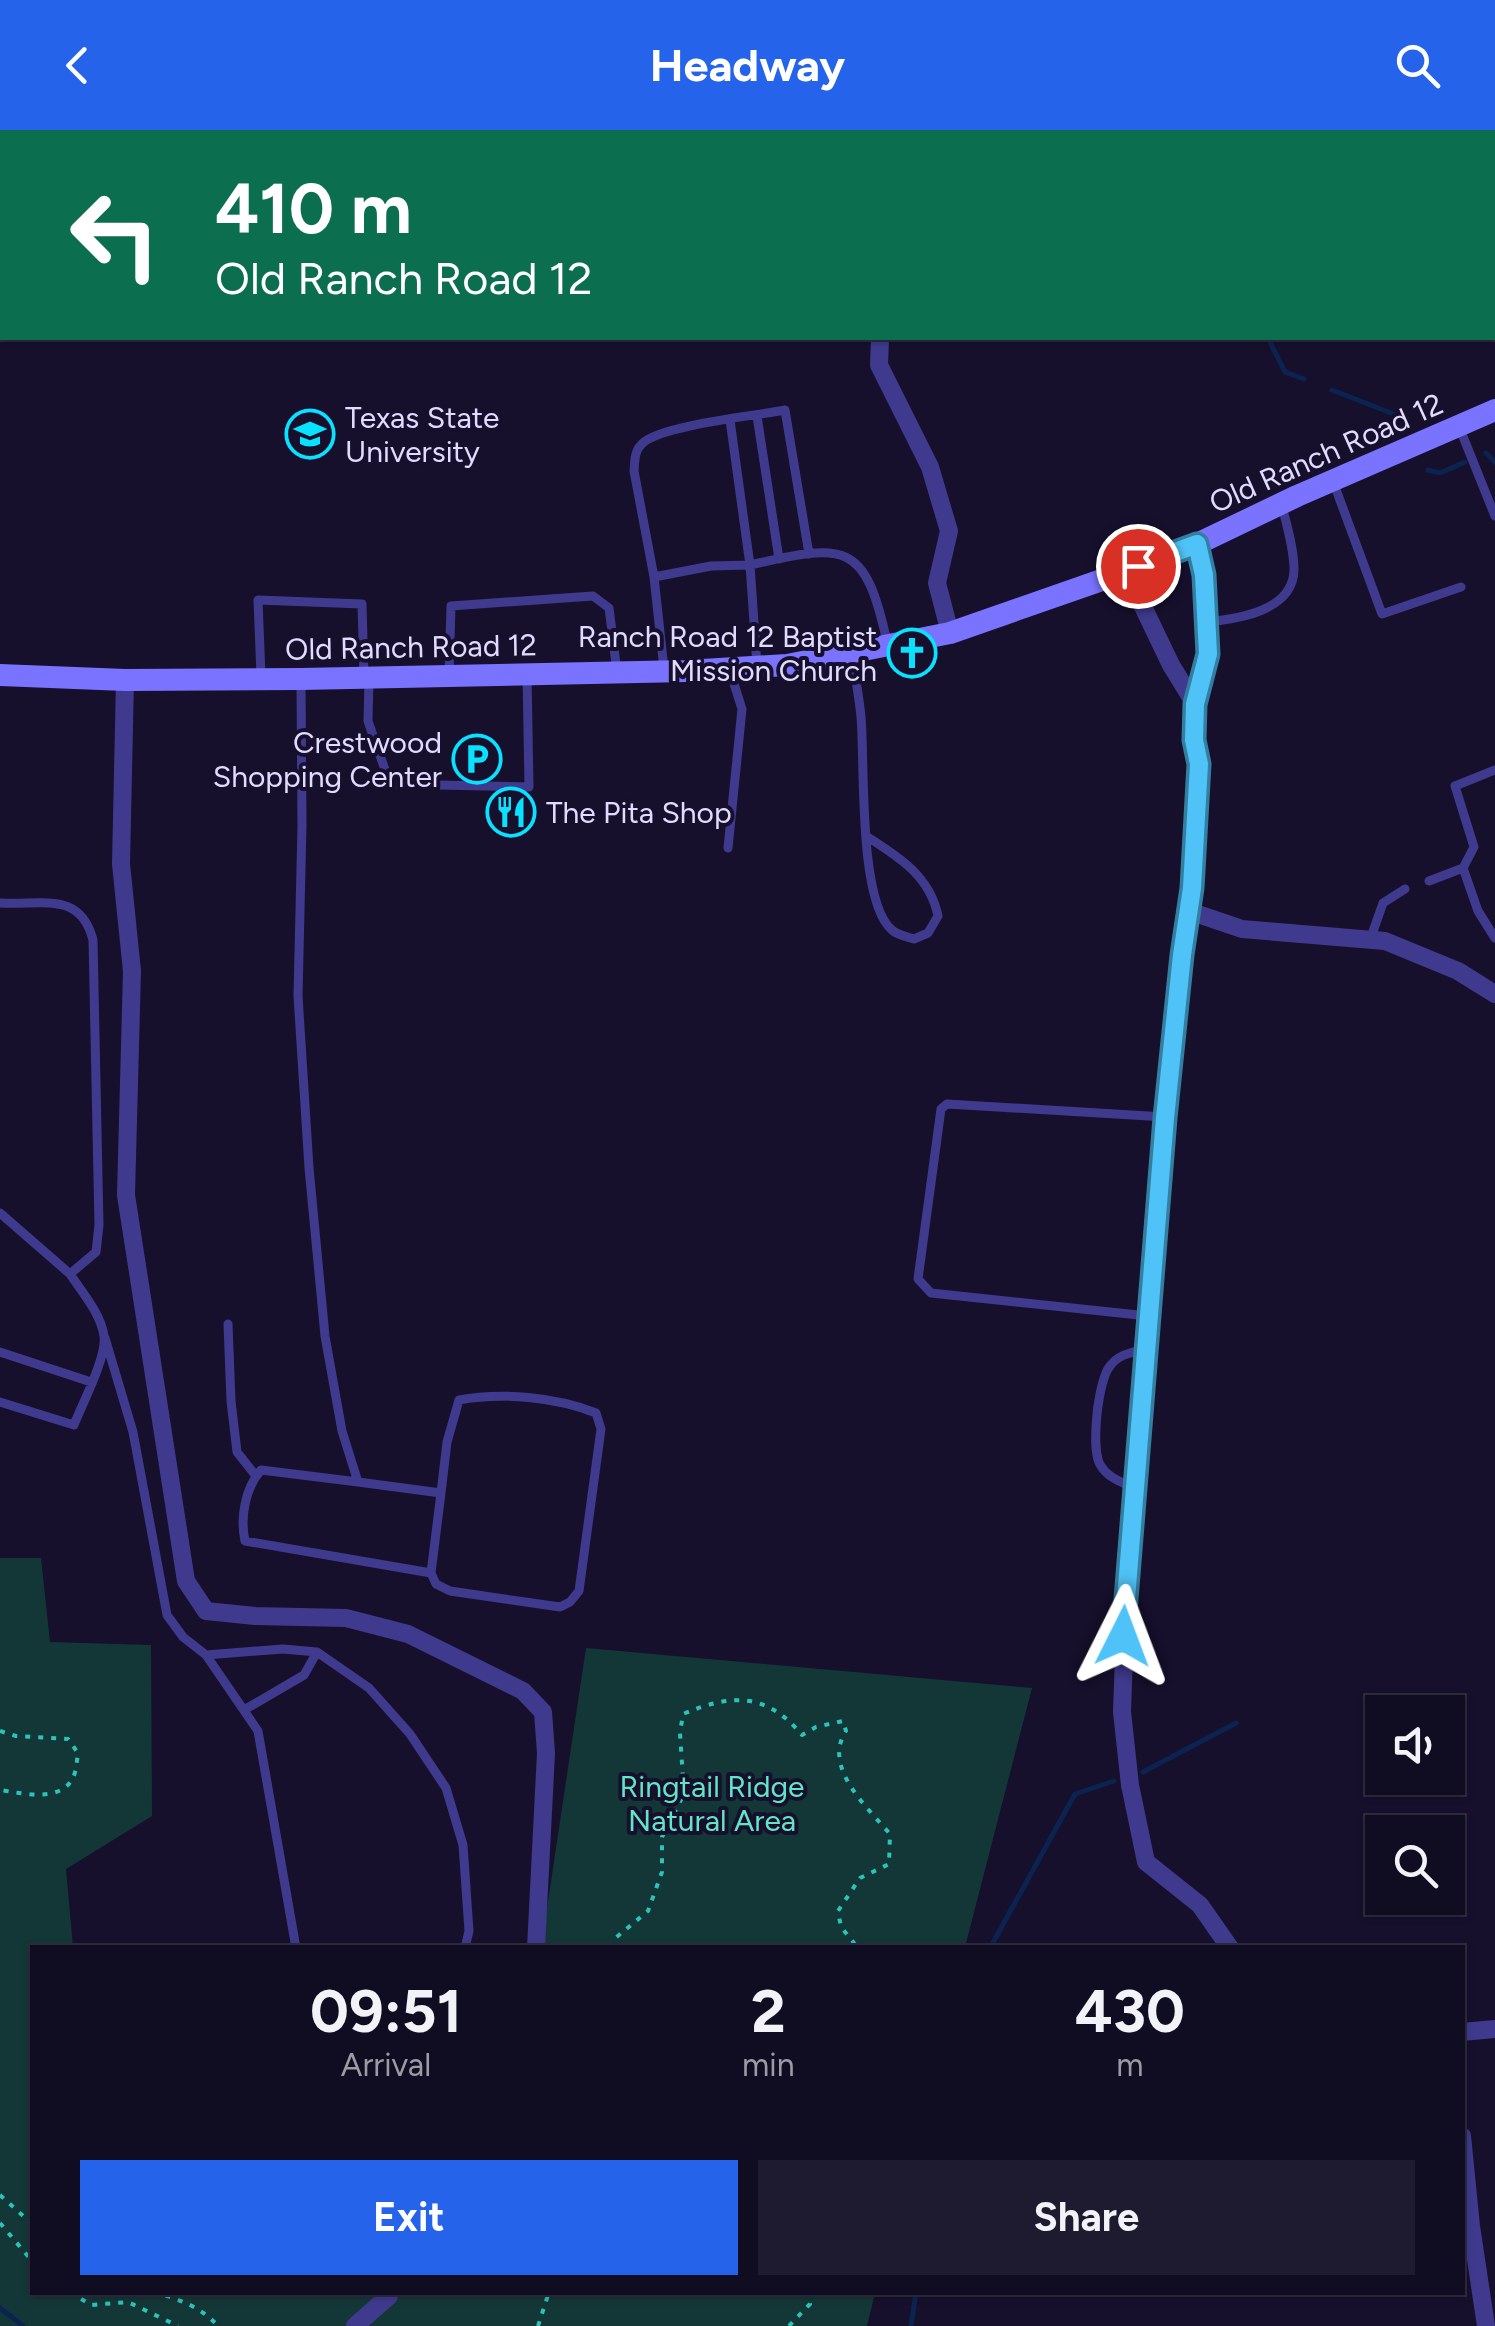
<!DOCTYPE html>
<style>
body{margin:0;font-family:Figtree,sans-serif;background:#1e1a2f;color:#f1f3f6;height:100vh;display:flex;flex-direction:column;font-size:38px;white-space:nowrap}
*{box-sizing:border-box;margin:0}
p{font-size:32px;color:#9c9ba5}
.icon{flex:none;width:55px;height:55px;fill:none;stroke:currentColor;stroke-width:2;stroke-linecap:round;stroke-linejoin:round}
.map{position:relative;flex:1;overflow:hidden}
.side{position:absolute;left:30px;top:1815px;width:1435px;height:350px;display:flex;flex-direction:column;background:#100c22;border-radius:0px;box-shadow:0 2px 8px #0004,0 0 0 2px #302c40}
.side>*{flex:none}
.top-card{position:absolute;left:0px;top:0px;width:1495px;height:210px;box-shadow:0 2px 8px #0004,0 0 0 2px #302c40;background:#0b6e4f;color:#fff;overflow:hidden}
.buttons{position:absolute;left:1365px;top:1565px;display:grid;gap:20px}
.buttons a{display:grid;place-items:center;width:100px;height:100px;border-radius:0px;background:#100c22;box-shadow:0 2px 8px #0004,0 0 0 2px #302c40;font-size:50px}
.pin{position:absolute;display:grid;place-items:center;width:85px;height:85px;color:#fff;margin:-42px;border:5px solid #fff;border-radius:50%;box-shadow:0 2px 10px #0007}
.me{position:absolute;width:110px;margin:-55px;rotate:3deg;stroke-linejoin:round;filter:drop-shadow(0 0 8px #0008)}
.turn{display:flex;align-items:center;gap:35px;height:210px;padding:0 50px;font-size:45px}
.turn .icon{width:130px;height:130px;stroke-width:2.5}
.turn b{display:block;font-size:70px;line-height:85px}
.eta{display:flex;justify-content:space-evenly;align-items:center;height:170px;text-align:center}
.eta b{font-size:60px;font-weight:700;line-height:70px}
.action{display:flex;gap:20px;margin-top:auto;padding:20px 50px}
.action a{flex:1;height:115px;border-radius:0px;background:#2563eb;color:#fff;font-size:40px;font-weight:700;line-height:115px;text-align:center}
.action a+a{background:#1e1a2f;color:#f1f3f6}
header{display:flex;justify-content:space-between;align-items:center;height:130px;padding:0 50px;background:#2563eb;color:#fff;font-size:45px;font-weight:700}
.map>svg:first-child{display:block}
.green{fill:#133737}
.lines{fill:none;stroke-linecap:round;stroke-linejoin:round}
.stream{stroke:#0b2351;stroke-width:5}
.path{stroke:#2cc3bd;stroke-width:4;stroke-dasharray:5 8;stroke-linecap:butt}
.service{stroke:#3f3a8d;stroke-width:9}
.minor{stroke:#3f3a8d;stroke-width:18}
.secondary{stroke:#7a73ff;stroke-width:22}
.route-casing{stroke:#337fa1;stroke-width:25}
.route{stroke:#4fc3f7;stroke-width:18}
.labels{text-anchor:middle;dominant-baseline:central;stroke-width:8;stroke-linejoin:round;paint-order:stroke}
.poi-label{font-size:30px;fill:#e1dcff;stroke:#16102d;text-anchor:start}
.street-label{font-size:30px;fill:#e1dcff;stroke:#16102d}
.park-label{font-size:30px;fill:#62e5c7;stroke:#16102d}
</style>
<header><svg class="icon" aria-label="back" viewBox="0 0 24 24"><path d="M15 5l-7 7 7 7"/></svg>Headway<svg class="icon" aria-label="search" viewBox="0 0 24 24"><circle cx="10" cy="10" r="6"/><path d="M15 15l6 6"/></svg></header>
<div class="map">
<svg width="1495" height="2196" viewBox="0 0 1495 2196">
<rect width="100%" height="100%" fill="#16102d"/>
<path class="green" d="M0 1428H41L50 1512 151 1515 152 1686 66 1739 73 1817 32 1818V2162L875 2163 867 2196H0Z
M586 1518 1032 1558 965 1817 541 1818Z"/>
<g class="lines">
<path class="stream" d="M1149 0 1150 2
M1268 208 1285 242 1304 249
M1332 260 1404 288
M1486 323 1495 332
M1428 340 1440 343 1465 332
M1143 1642 1236 1593
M990 1818 1075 1664 1114 1651
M0 2178 23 2196
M911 2196 916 2162"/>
<path class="path" d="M0 1601 16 1606 68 1609 78 1623C77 1630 76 1642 73 1648 60 1673 21 1663 0 1660
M611 1818 613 1810 648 1781 662 1742V1707L684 1664 680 1603 683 1584C733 1563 767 1563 802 1605L816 1597 843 1591 846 1601C822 1637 867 1677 890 1704L889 1734 860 1748 838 1781 841 1797 858 1818
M0 2065 32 2094
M0 2093 32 2131
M70 2162 91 2175 128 2172 178 2196
M153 2162C178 2169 200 2176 218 2196
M538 2196 549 2162
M789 2196 810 2174 808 2162"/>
<path class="service" d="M1461 2 1462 0
M1492 85 1495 89
M757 286 779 429
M1460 299 1495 386
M1334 354 1382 484 1461 457
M654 447 634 341C635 330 634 320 644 312 665 295 754 286 785 280L809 424
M1206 492C1238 489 1293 481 1294 440 1294 419 1287 396 1282 376
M852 525C855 545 859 566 861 587 865 632 858 772 892 800 897 805 908 807 914 809L928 803 938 786C930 746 899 727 866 706
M757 536 750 435C846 413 865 411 887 512
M664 539 654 447 711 436 750 435 730 290
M449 544 451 476 593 466 609 478 617 542
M261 546 258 470 362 474 364 546
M369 549 368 591 390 654 529 657 527 545
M301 552 302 695 298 866 309 1038 325 1206 342 1301 358 1352 441 1363 447 1312 459 1270C501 1262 556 1267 596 1283L601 1299 579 1461 570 1472 560 1477 450 1461 436 1454 431 1443 441 1363
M728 718 742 579 730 541
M1463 738 1478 781 1495 808
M1429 751 1463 738 1474 717 1455 656 1495 640
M0 773C41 776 80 760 93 810L99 1095 96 1122 70 1144 0 1083
M1370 810 1383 773 1405 759
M1148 1186 931 1163 918 1149 941 979 947 974 1165 987
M228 1194 231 1271 237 1322 256 1346
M105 1208 133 1302 167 1485 183 1507 206 1525 258 1601 296 1818
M0 1222 91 1252
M0 1272 74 1295C82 1274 107 1227 104 1206 101 1184 82 1162 70 1144
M358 1352 261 1340C245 1358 240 1388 245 1411L431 1443
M1133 1358C1122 1352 1108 1348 1101 1336 1090 1321 1098 1250 1110 1236 1119 1224 1131 1223 1145 1219
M206 1525 283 1519 317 1522 369 1558 410 1604 446 1658 463 1715 469 1801 465 1818
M244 1580 304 1545 317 1522"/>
<path class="minor" d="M880 208 879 235 930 337 949 401 937 453 950 503
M1197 414 1203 445 1208 524 1195 574 1194 610 1199 634 1192 758 1182 825 1165 987 1127 1439 1122 1582 1130 1655 1146 1732 1200 1775 1230 1818
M1139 437 1136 462 1171 535 1195 574
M125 550 121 734 132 841 126 1065 186 1451 206 1481 255 1486 346 1488 408 1504 523 1561 543 1582 546 1623 536 1818
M1189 781 1242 799 1385 811 1458 841 1495 864
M1462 1902 1495 1899
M1462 2006 1471 2096 1486 2196
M355 2196 389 2166 388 2162"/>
<path class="secondary" d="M0 545 125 550 301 549 686 541 787 535 950 503 1139 437 1197 414 1297 366 1495 280"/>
</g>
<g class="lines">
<g class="route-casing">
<path id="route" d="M1123 1506 1165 988 1182 825 1192 758 1199 634 1194 610 1195 574 1208 524 1204 445 1197 414 1138 436"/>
</g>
<use href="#route" class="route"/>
</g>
<defs>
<g id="university-ring" transform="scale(2.5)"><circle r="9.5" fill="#16102d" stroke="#08e1ff" stroke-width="1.5"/><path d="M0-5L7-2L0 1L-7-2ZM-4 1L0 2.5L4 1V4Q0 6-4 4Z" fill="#08e1ff"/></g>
<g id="church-ring" transform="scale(2.5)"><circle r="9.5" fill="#16102d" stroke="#08e1ff" stroke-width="1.5"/><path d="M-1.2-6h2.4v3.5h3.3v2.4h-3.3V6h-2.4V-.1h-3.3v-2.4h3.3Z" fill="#08e1ff"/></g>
<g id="parking-ring" transform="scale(2.5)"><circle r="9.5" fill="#16102d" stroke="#08e1ff" stroke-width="1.5"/><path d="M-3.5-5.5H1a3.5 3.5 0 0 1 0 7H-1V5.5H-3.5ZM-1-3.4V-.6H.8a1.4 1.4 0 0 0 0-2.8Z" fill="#08e1ff"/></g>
<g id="restaurant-ring" transform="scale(2.5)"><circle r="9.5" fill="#16102d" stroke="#08e1ff" stroke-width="1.5"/><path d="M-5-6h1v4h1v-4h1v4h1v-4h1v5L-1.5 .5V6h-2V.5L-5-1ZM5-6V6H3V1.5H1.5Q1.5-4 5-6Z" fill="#08e1ff"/></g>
</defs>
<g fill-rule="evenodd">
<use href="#university-ring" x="310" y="304"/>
<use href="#church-ring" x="912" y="523"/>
<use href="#parking-ring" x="477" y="629"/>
<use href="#restaurant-ring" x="511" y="682"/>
</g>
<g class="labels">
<g class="poi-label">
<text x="345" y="287">Texas State<tspan x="345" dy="34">University</tspan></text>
<text x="877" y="506" text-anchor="end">Ranch Road 12 Baptist<tspan x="877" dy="34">Mission Church</tspan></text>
<text x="442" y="612" text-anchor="end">Crestwood<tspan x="442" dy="34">Shopping Center</tspan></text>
<text x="546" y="682">The Pita Shop</text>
</g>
<g class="street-label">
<text transform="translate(1326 323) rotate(-24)">Old Ranch Road 12</text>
<text transform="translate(411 517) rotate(-1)">Old Ranch Road 12</text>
</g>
<g class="park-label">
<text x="712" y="1656">Ringtail Ridge<tspan x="712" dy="34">Natural Area</tspan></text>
</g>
</g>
</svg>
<div class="buttons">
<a><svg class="icon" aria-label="sound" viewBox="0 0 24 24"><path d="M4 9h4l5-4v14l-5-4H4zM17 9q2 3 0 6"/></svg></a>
<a><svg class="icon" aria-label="search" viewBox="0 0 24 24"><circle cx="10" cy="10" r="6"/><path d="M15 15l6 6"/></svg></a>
</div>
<div class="pin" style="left:1138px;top:436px;background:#d93025"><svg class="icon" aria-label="arrive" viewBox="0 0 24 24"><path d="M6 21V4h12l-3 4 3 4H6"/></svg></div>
<svg class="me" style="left:1123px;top:1506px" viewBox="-20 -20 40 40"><path d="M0-17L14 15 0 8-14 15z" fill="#4fc3f7" stroke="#fff" stroke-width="4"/></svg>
<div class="top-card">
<div class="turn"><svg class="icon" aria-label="left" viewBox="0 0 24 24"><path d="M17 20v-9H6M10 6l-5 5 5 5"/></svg><div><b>410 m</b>Old Ranch Road 12</div></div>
</div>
<section class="side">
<div class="eta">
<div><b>09:51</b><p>Arrival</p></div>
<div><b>2</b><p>min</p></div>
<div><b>430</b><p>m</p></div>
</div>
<div class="action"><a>Exit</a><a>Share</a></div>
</section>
</div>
